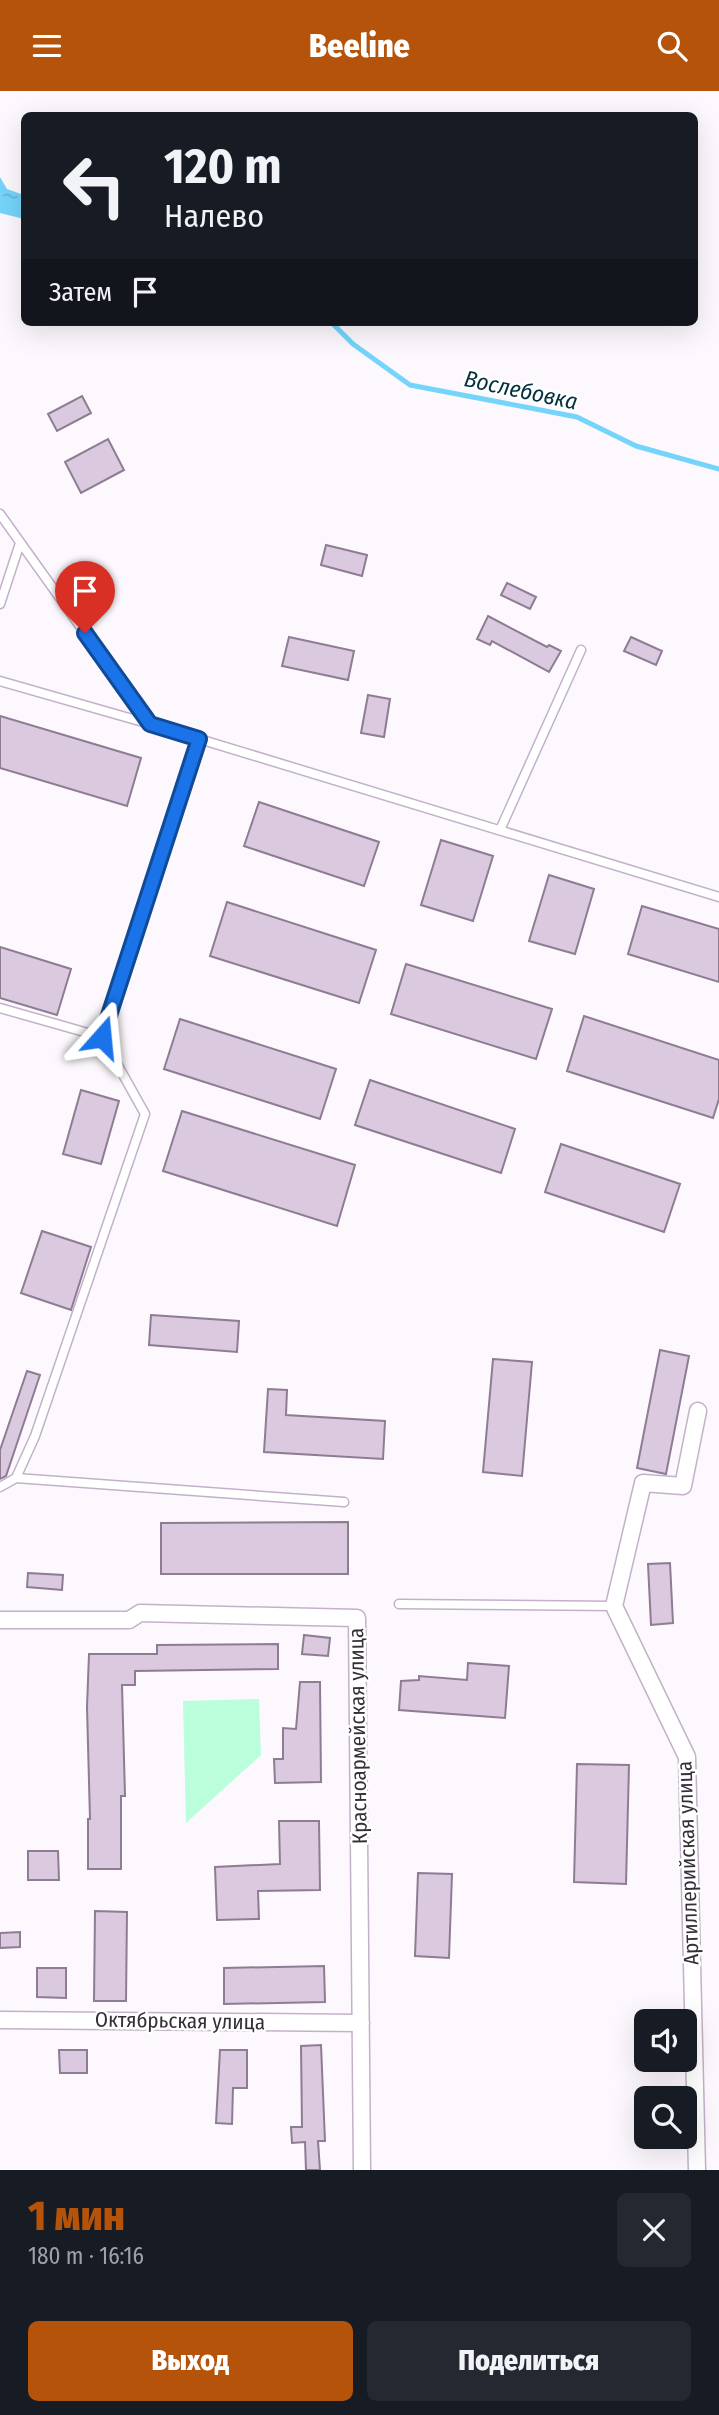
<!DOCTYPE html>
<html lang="ru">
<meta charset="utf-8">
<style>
body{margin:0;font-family:"Fira Sans Condensed",sans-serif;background:#242831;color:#f1f3f6;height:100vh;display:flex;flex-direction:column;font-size:26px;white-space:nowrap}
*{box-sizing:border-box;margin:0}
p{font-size:23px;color:#9ea1a6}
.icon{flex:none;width:38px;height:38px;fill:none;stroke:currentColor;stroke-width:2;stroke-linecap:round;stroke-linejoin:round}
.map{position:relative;height:2079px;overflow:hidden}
.side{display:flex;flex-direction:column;background:#171b24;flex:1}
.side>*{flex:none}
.top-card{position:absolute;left:21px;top:21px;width:677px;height:214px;border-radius:10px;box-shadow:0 7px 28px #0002;background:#171b24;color:#f1f3f6;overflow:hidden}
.tools{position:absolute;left:634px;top:1918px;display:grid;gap:14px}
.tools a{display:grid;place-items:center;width:63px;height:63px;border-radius:10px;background:#171b24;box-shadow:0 7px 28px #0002;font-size:35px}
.pin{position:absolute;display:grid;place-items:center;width:60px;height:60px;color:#fff;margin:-72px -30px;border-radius:50% 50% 50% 0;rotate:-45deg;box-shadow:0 0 7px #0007}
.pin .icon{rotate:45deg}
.me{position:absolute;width:77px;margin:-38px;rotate:18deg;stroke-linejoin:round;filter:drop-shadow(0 0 5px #0008)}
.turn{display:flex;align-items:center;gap:24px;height:147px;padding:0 28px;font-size:32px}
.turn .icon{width:91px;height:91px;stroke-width:2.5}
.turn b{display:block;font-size:49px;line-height:60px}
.then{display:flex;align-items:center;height:66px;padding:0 28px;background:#0003;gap:14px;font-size:26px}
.round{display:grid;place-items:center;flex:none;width:74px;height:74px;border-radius:10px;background:#242831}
.summary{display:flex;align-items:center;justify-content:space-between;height:119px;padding:0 28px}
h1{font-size:42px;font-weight:800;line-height:52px;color:#b45309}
.action{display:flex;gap:14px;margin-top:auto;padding:14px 28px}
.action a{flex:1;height:80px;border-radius:10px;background:#b45309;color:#fff;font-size:28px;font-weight:800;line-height:80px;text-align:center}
.action a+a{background:#242831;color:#f1f3f6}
header{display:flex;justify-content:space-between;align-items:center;height:91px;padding:0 28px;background:#b45309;color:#fff;font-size:32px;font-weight:800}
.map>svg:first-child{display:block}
.park{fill:#bafedc}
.water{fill:url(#water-ripples)}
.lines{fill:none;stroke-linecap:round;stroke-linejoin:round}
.stream{stroke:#75d4fa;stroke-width:5}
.building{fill:#dbc9e0;stroke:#8d7c92;stroke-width:2}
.lane-casing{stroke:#c3b1c8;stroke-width:11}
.street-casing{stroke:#c3b1c8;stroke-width:19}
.lane{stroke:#fff;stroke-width:8}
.street{stroke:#fff;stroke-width:16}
.route-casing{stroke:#114b97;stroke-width:18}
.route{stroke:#1a73e8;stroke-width:12}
.labels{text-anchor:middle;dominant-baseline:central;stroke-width:5;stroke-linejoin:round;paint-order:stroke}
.street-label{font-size:21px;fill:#362f38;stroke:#fff}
.water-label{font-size:23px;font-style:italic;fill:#02303f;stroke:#fff}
</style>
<header><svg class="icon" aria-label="menu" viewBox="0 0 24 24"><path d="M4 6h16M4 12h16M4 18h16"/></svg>Beeline<svg class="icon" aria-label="search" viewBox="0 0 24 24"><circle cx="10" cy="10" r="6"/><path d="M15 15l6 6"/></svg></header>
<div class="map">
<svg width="719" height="2079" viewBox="0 0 719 2079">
<defs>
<pattern id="water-ripples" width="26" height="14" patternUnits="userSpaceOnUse" patternTransform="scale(1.75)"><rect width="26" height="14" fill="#75d4fa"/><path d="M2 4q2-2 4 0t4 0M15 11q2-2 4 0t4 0" fill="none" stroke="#66b6d7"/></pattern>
</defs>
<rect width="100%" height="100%" fill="#fcf8fd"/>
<path class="park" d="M259 1608 261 1664 186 1732 183 1610Z"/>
<path class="water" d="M0 86 7 98 24 104V128L0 122Z"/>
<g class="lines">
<path class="stream" d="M331 231 353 253 410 294 577 326 636 355 719 378"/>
</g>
<path class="building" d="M82 305 91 322 57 340 48 323Z
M108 348 124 379 81 402 65 371Z
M326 454 367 464 362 485 321 474Z
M507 492 536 506 530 518 501 504Z
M488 525 547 556 549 554 561 560 549 581 492 550 490 554 477 548Z
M289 546 354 560 348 589 282 575Z
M631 546 662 560 656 574 624 560Z
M368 604 390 608 384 646 361 642Z
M0 625 141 667 127 715 0 677Z
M259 711 379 751 364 795 244 755Z
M441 749 493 765 473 830 421 814Z
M549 784 594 798 575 863 529 850Z
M227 811 376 859 359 912 210 865Z
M642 815 719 838V891L628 863Z
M0 856 71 878 57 924 0 907Z
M406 873 552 918 536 968 391 923Z
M584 925 719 969V1008L713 1027 567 980Z
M180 928 336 978 320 1028 164 978Z
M370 989 515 1038 501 1082 355 1034Z
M81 999 119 1010 101 1073 63 1063Z
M182 1020 355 1074 337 1135 163 1080Z
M561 1053 680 1093 664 1141 545 1101Z
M42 1140 91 1156 71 1219 21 1202Z
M151 1224 239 1230 237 1261 149 1254Z
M660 1259 689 1265 666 1383 637 1377Z
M493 1268 532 1271 522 1385 483 1381Z
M27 1280 40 1284 6 1385 0 1388V1359Z
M268 1298 287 1299 286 1324 385 1330 383 1368 264 1361Z
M348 1431V1483H161V1432Z
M670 1472 673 1532 651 1534 648 1473Z
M28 1482 63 1484 62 1499 27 1496Z
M304 1544 330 1547 328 1565 302 1563Z
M278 1553V1578L135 1580V1594H122L125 1705H121V1778H88V1728H90L87 1616 89 1563H157V1554Z
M468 1572 509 1575 505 1627 399 1619 401 1590 419 1589V1585L467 1589Z
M300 1591H320L321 1691 275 1692 274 1668H283V1637L296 1638Z
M577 1673 629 1674 626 1793 574 1791Z
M279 1730H319L320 1799 258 1800 259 1828 217 1829 215 1776 280 1773Z
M28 1760H58L59 1789H28Z
M418 1782 452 1783 449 1867 415 1865Z
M95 1820 127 1821 126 1910H94Z
M20 1841V1856L0 1857V1842Z
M324 1875 325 1911 224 1913V1877Z
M37 1877H66V1907L37 1906Z
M321 1954 325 2050H318L320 2079H306L305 2051 292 2052 291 2036H302L301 1955Z
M59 1959H87V1982H60Z
M220 1959H247V1997H233L232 2033 216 2032Z"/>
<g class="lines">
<g class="lane-casing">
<path id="lane" d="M0 423 150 633 719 806
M0 513 20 452
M0 590 150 633
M500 739 581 559
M0 917 102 946
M16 1387 35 1345 145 1023 102 946 199 648
M0 1396 16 1387 344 1411
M399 1513 614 1515"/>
</g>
<g class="street-casing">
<path id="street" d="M0 1529H129L140 1522 357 1527 362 2079
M0 1929 361 1932
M697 2079 687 1666 614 1515 643 1392 683 1395 698 1320"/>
</g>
<use href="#lane" class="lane"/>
<use href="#street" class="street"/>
</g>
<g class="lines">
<g class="route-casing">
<path id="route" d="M85 542 150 633 199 648 102 946"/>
</g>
<use href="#route" class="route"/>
</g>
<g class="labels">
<g class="street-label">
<text transform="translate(358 1645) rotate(-91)">Красноармейская улица</text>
<text transform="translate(688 1772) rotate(-92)">Артиллерийская улица</text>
<text transform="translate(180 1930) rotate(1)">Октябрьская улица</text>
</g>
<g class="water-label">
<text transform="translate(521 299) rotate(12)">Вослебовка</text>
</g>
</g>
</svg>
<div class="tools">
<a><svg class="icon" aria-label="sound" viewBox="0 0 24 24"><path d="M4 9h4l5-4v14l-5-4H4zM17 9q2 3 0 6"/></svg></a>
<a><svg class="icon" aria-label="search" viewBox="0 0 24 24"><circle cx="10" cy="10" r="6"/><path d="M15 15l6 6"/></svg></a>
</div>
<div class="pin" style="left:85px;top:542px;background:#d93025"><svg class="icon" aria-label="arrive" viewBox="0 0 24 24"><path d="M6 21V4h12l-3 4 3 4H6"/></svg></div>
<svg class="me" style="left:102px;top:946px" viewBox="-20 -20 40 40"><path d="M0-17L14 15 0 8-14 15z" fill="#1a73e8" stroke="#fff" stroke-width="4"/></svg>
<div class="top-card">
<div class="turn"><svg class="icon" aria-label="left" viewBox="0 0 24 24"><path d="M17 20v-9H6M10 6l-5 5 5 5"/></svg><div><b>120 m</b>Налево</div></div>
<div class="then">Затем<svg class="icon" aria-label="arrive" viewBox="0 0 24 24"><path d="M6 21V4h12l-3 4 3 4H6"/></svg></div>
</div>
</div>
<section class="side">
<div class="summary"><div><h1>1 мин</h1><p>180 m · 16:16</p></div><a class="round"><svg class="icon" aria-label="close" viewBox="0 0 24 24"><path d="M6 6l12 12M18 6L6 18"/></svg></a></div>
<div class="action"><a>Выход</a><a>Поделиться</a></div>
</section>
